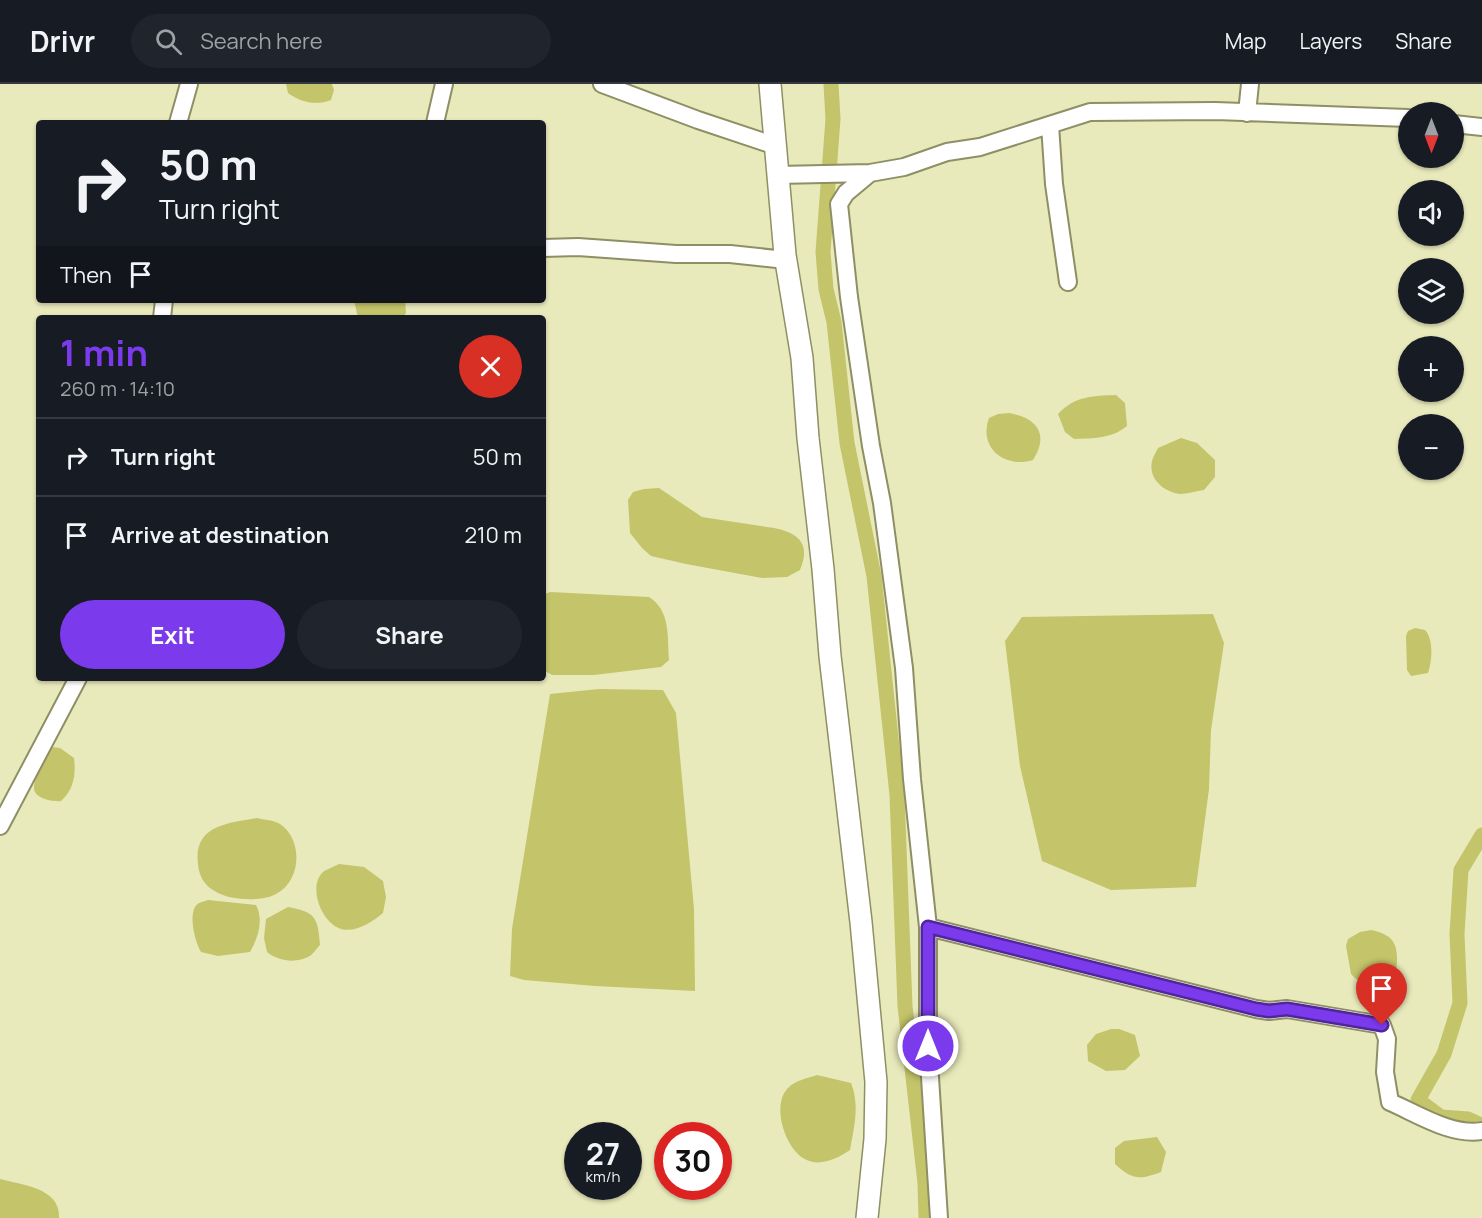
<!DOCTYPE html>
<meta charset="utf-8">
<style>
body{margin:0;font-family:Manrope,sans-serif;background:#20242c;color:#f1f3f6;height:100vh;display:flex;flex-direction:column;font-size:22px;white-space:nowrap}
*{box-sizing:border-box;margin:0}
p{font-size:20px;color:#9ea1a6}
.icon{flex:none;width:33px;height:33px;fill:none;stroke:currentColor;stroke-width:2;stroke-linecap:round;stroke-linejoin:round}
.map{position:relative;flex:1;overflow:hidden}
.drawer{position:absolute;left:36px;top:231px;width:510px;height:366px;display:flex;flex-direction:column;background:#171b24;border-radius:6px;box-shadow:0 2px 4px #0004}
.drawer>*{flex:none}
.top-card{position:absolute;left:36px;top:36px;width:510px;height:183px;border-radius:6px;box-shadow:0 2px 4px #0004;background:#171b24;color:#f1f3f6;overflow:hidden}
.needle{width:39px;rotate:180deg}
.buttons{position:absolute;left:1398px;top:18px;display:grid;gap:12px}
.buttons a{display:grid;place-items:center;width:66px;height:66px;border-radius:50%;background:#171b24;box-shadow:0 2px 4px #0004;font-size:30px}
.speed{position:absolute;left:564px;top:1038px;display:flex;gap:12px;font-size:30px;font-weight:700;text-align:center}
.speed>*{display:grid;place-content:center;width:78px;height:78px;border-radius:50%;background:#171b24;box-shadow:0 2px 4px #0004;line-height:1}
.speed small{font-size:15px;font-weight:400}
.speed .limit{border:9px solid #d22;background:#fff;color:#111}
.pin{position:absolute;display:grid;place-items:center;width:51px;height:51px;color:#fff;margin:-62px -26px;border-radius:50% 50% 50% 0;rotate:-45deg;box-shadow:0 0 6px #0007}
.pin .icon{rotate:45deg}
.me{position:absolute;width:66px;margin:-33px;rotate:0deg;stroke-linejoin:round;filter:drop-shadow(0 0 4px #0008)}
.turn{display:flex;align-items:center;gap:21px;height:126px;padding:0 24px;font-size:27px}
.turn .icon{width:78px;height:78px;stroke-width:2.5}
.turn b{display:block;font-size:42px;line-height:51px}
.then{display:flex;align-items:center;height:57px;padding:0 24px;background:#0003;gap:12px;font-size:22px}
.round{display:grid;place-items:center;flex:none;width:63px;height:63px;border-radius:32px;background:#20242c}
.summary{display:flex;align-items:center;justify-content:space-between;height:102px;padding:0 24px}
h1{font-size:36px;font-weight:700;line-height:45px;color:#7c3aed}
.primary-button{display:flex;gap:12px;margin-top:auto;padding:12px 24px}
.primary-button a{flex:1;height:69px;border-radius:36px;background:#7c3aed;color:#fff;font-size:24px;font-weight:700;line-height:69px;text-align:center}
.primary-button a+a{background:#20242c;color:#f1f3f6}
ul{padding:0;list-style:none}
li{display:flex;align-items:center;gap:18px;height:78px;padding:0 24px;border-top:2px solid #363941}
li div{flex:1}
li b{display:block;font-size:22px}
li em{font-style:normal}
header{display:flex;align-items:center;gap:36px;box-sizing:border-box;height:84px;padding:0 30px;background:#171b24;border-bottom:2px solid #363941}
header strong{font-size:28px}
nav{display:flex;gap:33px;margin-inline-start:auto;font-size:21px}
.search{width:420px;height:54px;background:#20242c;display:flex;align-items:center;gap:15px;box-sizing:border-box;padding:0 21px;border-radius:33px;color:#9ea1a6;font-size:22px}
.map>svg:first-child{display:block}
.water{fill:#c4c46b}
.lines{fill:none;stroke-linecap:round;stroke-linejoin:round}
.canal{stroke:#c4c46b;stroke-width:15}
.minor-casing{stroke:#8e8f64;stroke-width:20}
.tertiary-casing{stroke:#8e8f64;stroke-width:24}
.minor{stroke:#fff;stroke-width:16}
.tertiary{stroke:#fff;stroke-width:21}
.route-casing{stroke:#51269a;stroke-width:15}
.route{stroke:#7c3aed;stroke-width:10}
</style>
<header>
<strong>Drivr</strong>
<div class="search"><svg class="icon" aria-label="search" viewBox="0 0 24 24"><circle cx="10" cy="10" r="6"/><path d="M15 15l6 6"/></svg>Search here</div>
<nav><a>Map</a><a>Layers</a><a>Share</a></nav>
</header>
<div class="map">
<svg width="1482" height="1134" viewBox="0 0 1482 1134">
<rect width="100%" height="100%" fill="#e9eabc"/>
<path class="water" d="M286 0H332L334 6 331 16C316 22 300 18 288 9Z
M354 216H405L406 229 402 234H358Z
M1116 311 1125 319 1127 342C1111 355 1094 354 1074 355L1065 348 1058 330C1075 312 1092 312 1116 311Z
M1009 329C1036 334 1050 349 1033 376 1005 385 978 364 989 334L998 330Z
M1181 354 1197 359 1215 376V393L1204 406C1196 407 1187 410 1180 410 1164 408 1148 395 1152 377 1153 373 1156 368 1158 364Z
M659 404 702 433 774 444C799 449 811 460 800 486L787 493 762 494 686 480 651 472 642 464 630 449 628 416 633 408 644 405Z
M550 508 649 513C671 527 667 553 669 576L661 583 594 591H552L543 586V511Z
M1213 530 1224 559 1211 646 1209 705 1196 803 1111 806 1042 777 1020 682 1005 557 1022 533Z
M1415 544 1425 546C1434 555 1432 578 1428 589L1411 592 1407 586 1406 552 1408 547Z
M599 605 663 606 676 629 694 825 695 907 595 902 524 896 510 892 512 845 550 610Z
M53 663 60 664 74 674C76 690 74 706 61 717 53 718 33 715 34 703 34 697 38 689 40 684 43 676 46 668 53 663Z
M257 734C264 736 274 736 280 740 303 755 302 797 276 810 262 818 231 816 218 809 206 803 199 794 198 780 193 741 228 739 257 734Z
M339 780 364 783 383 797 386 813 383 829C372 838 356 849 341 845 322 839 308 804 322 789 326 785 334 783 339 780Z
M208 816 256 821C264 836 258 854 250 868L218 872 201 868C195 858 189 834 195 823 198 818 203 818 208 816Z
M288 823C316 828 318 834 320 861 317 864 313 870 310 872 296 880 278 877 267 868L264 854 266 835Z
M1371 846C1397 851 1399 864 1396 888 1385 899 1362 904 1351 890L1346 862 1348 855 1360 848Z
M1111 945H1119L1135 951 1140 972 1125 986 1106 987 1088 977 1087 961 1096 950Z
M817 991 851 999C860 1021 854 1044 850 1066 837 1075 818 1084 803 1074 785 1063 771 1021 788 1004 794 997 808 994 817 991Z
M1157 1053 1166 1068 1161 1088C1140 1096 1132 1096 1115 1080V1064L1124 1057Z
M0 1095C22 1101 61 1104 59 1134H0Z"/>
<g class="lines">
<path class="canal" d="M831 0 833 35 823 168 826 205 834 238 847 359 874 492 897 711 905 922 925 1099 926 1134
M1481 1041 1468 1035 1441 1033 1418 1016 1444 970 1460 919 1457 850 1461 786 1482 751"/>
<g class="minor-casing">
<path id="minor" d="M602 0 698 36 776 62
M1247 29 1250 0
M178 39 189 0
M435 39 444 0
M1454 40 1482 43
M1050 41 1054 100 1068 198
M870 89 846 109 839 120 849 213 871 362 882 419 904 584 912 695 928 843V962L939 1134
M778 91 870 89 904 83 947 68 980 63 1090 28 1215 27 1408 34
M543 164 578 163 676 170H730L786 176
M162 234 164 216
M0 742 78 594
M928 843 1256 925 1269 927 1287 925 1382 941 1387 955 1385 988 1390 1018C1418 1030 1451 1052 1482 1047"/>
</g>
<g class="tertiary-casing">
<path id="tertiary" d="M770 0 785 171 802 274 808 354 823 485 830 572 861 838 876 998 875 1055 867 1134"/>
</g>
<use href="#minor" class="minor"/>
<use href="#tertiary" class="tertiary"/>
</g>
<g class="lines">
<g class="route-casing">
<path id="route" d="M928 962V843L1256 925 1269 927 1287 925 1382 941"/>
</g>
<use href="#route" class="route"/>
</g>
</svg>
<div class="buttons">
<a><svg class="needle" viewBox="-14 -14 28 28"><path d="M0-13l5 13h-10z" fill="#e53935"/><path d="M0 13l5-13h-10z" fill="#9ea1a6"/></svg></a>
<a><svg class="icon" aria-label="sound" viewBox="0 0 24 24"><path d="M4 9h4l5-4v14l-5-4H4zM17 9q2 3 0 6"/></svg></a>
<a><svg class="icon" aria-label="layers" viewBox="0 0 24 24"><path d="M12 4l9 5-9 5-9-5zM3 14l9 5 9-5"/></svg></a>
<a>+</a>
<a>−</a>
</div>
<div class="speed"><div>27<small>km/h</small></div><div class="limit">30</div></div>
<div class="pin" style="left:1382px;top:941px;background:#d93025"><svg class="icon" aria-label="arrive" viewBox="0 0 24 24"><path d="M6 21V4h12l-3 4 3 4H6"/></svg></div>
<svg class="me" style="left:928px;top:962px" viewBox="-20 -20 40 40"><circle r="17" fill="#7c3aed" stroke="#fff" stroke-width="3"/><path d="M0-11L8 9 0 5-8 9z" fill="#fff"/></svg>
<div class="top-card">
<div class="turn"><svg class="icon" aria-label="right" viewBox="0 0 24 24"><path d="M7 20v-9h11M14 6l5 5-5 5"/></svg><div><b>50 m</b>Turn right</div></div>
<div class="then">Then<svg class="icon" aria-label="arrive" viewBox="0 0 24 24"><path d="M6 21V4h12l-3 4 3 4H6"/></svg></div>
</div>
<section class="drawer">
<div class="summary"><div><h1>1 min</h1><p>260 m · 14:10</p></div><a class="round" style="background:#d93025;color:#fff"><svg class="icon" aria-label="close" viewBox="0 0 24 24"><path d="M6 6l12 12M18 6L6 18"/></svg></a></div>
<ul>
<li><svg class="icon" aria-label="right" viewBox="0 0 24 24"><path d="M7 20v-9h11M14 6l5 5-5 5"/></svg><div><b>Turn right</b></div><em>50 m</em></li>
<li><svg class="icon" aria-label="arrive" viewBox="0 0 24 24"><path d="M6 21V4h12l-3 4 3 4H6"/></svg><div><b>Arrive at destination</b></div><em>210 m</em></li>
</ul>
<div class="primary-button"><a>Exit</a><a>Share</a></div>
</section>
</div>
